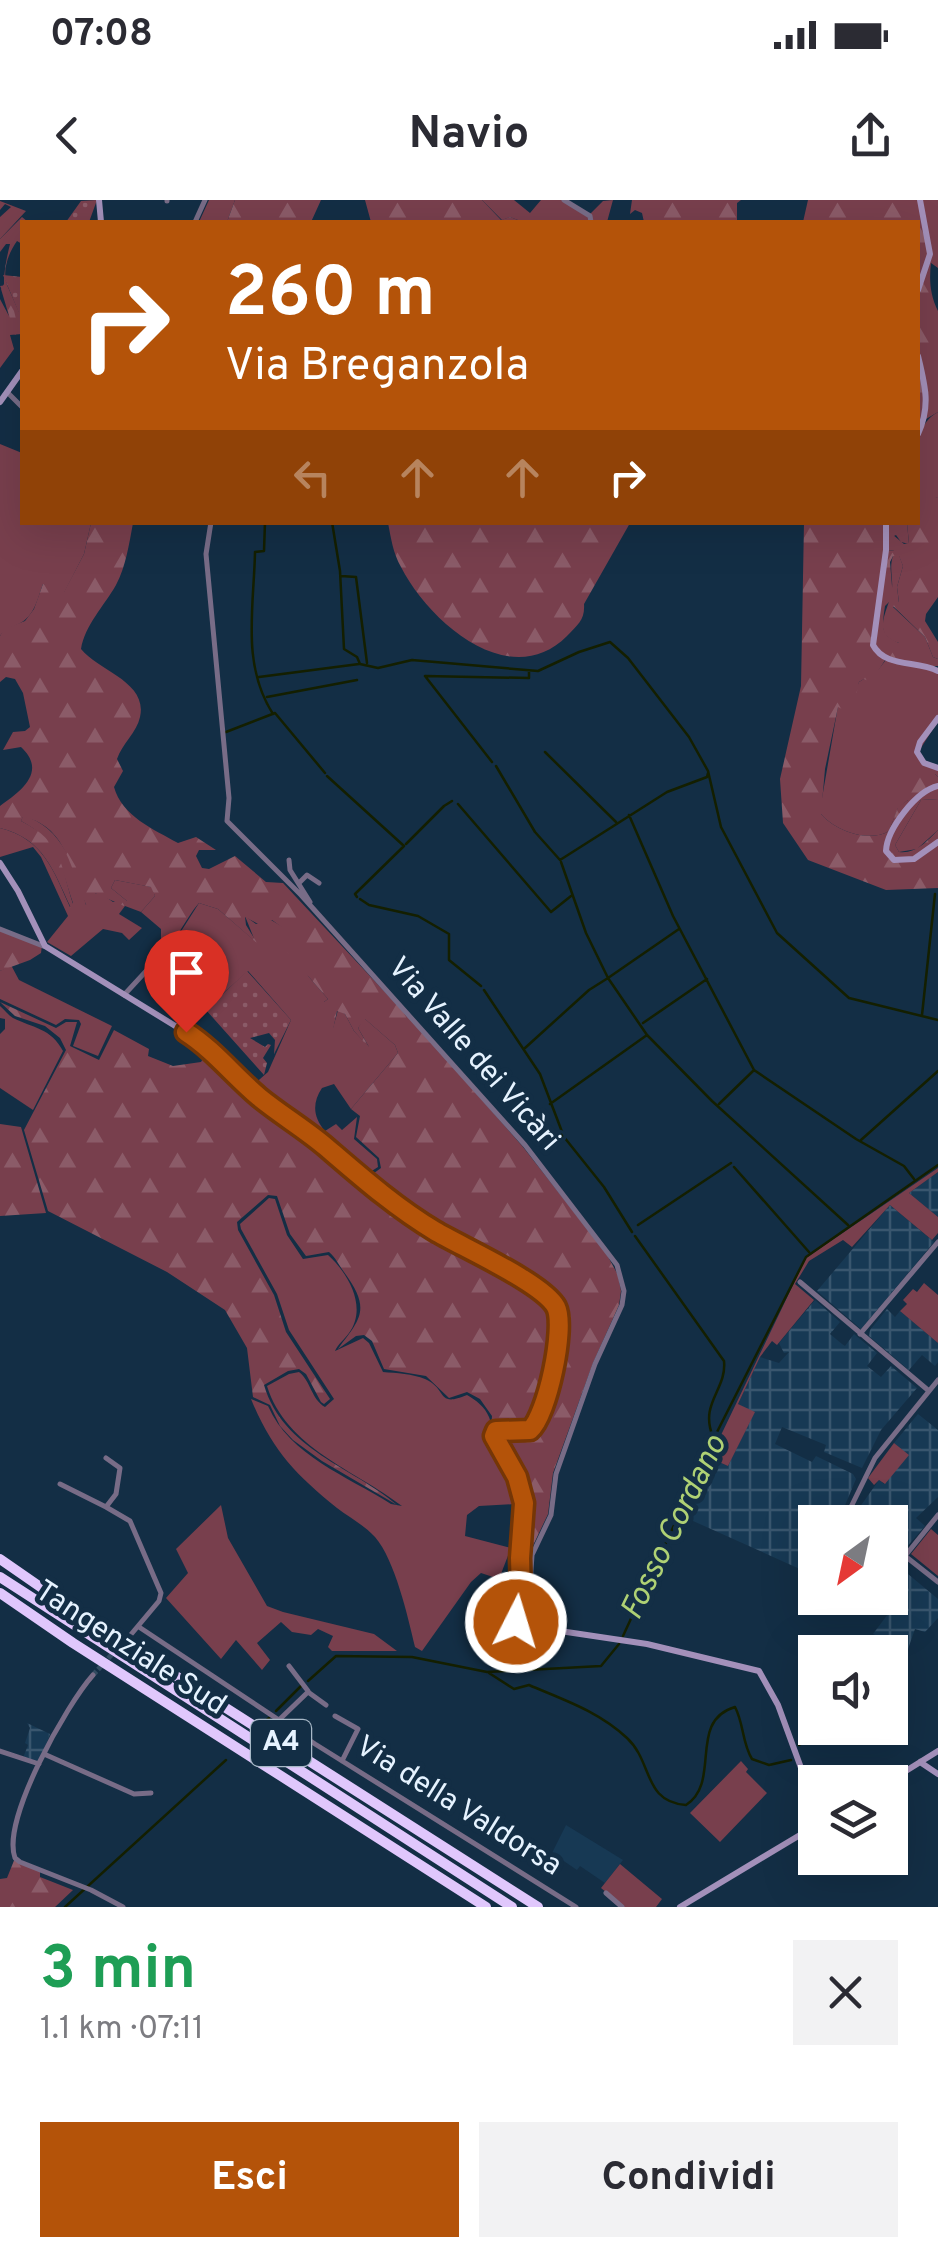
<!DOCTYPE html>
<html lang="it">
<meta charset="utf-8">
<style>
body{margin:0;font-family:Overpass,sans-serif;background:#f2f2f3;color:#2b2b33;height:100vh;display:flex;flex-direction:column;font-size:38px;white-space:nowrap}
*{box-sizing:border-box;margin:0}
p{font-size:32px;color:#7c7c81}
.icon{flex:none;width:55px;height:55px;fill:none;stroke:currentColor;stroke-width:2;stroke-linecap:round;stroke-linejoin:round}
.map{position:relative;height:1707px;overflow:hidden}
.sheet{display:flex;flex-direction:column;background:#fff;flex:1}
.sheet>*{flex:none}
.banner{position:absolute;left:20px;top:20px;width:900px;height:305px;border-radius:0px;box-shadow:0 10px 40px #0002;background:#b45309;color:#fff;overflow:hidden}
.needle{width:65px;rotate:213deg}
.controls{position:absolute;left:798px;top:1305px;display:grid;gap:20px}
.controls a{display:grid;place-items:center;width:110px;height:110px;border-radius:0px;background:#fff;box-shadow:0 10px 40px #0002;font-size:50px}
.pin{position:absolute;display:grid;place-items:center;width:85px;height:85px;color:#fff;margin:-102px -42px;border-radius:50% 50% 50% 0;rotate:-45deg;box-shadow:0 0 10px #0007}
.pin .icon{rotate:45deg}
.me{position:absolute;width:110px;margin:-55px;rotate:5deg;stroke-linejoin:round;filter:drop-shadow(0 0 8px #0008)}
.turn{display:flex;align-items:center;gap:35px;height:210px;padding:0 40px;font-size:45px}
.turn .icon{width:130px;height:130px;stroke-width:2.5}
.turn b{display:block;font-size:70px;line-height:85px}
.lanes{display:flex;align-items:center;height:95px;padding:0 40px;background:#0003;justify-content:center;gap:50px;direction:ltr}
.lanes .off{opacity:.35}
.round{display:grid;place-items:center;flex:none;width:105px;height:105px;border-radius:0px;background:#f2f2f3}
.headline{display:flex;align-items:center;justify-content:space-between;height:170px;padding:0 40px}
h1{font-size:60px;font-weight:700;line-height:75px;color:#1e9e55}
.primary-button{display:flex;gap:20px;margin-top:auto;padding:20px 40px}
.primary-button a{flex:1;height:115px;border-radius:0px;background:#b45309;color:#fff;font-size:40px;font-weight:700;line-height:115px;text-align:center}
.primary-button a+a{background:#f2f2f3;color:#2b2b33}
.status{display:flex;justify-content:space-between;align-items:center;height:70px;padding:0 50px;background:#fff;direction:ltr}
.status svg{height:28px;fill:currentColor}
header{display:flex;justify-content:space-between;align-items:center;height:130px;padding:0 40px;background:#fff;font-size:45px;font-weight:700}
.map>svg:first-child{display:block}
.built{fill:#173954}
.industrial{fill:url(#industrial-grid)}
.grass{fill:#783f4d}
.forest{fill:url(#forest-firs)}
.park{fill:url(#park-dots)}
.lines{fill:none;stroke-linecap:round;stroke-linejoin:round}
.stream{stroke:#141f00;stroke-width:2.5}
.street-tunnel{stroke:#334c61;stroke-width:5;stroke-dasharray:5 2.5;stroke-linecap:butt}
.street{stroke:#786c87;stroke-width:5}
.secondary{stroke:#a390ba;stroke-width:6}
.highway{stroke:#e0c7fc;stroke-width:10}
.route-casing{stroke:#753606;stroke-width:25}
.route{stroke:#b45309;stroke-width:18}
.labels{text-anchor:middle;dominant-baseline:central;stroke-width:10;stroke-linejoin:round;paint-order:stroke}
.shield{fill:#132e45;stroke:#a7b8c7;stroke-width:2.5}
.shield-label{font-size:28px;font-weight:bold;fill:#e6f3ff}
.street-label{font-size:30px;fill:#e6f3ff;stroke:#132e45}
.water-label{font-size:32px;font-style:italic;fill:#afd174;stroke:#132e45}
</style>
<div class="status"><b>07:08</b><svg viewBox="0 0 49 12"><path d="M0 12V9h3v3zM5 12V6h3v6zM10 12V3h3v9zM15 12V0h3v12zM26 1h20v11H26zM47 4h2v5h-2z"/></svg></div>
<header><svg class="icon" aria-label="back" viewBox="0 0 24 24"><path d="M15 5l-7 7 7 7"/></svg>Navio<svg class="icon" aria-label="share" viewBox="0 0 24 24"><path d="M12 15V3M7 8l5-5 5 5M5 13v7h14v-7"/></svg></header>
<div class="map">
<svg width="938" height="1707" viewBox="0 0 938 1707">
<defs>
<pattern id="industrial-grid" width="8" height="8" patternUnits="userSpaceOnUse" patternTransform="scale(2.5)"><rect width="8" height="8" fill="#173954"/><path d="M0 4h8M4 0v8" fill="none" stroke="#39566e"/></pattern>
<pattern id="forest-firs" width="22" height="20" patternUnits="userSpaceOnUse" patternTransform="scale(2.5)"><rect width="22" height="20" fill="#783f4d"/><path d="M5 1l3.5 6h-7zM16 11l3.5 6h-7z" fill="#8b5b68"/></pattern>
<pattern id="park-dots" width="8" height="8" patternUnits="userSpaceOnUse" patternTransform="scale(2.5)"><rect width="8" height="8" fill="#783f4d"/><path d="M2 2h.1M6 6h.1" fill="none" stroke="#8b5b68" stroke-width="1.8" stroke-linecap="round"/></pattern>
</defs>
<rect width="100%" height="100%" fill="#132e45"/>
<path class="built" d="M566 1625 623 1660 605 1683 580 1666 577 1670 552 1653Z"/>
<path class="industrial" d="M938 972V1017L909 993Z
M890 1005 934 1042 861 1129 817 1091Z
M815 1100 840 1122 830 1134 842 1144 845 1146 854 1134 877 1153 867 1166 881 1177 891 1166 917 1188 881 1230 862 1268 824 1252 826 1245 782 1227 775 1244 812 1262 816 1256 853 1274 856 1279 838 1322H815V1368L811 1374 682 1316 710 1258 728 1266 754 1213 738 1204 760 1157 779 1163 789 1152 784 1153 779 1143Z
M887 1109 895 1117 900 1111 938 1143V1162L935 1166 922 1155 909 1170 869 1136 870 1130Z
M918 1214 938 1230V1297L916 1318 925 1326 905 1349 890 1337V1322H872L857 1311 879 1280 884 1284 908 1255 894 1243Z
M890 1359 938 1399V1418L925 1432 915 1429 908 1449 873 1434 891 1410 866 1398H890Z
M27 1523 50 1534 39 1563 23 1558 28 1545 25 1543 30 1528Z"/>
<path class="grass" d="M209 0H235L227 22H199Z
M482 0H514L530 13 541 0H564L589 15 603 1 613 0 607 22H523L510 17 502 20Z
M0 1 26 11 0 39V17L11 7 5 4 0 10Z
M4 84 7 85 19 112H22V134L10 135 14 149 0 168V99L9 116 1 89Z
M938 212V297L919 305 918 314C917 283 906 229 938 212Z
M0 244 22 253V322L91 323 84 354 64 393 43 384C38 397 35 414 22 422 12 428 7 426 0 436Z
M888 323H907L909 344 901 342 896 335 894 336 895 351 887 350Z
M899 355 903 366 897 387 899 403 893 407 925 437 933 457 938 459V466H934L938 469V521L919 551 925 561 938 566V577L935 574 909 594 908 600 898 608 889 631C870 643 835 631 821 614V604L838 506 854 494 859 482 878 470 899 443C868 433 891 408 892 388 893 377 889 367 893 356Z
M938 599V630L917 649 899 652 895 645 921 600Z
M23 616C62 625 77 671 86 705L93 702 94 693 102 694 113 702 127 701 111 688 115 680 152 687 155 696 141 712 125 706 119 714 142 728 129 740 122 733 103 729 71 756 47 742 68 716 41 657 33 647 0 657V628C43 639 53 669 70 707L73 703C61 668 58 640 21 621Z
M199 703 218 709 255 741 245 716 256 724 271 720 283 727V735L309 777 328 799 324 802 333 828 338 810 345 814 354 831 369 847 358 828 364 818 395 845 398 853 351 909 334 884 322 888C312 903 313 917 325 931L336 924 342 930 357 917 354 939 377 959 378 967 364 976 329 944 253 885 268 872 291 820 248 771 218 798 194 773 204 761 180 733Z
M11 765 19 780 112 826 98 856 73 846 81 824 79 820 65 819 56 825 0 799V771Z
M0 806C5 810 8 815 13 818 33 828 51 828 63 851L33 910 0 888V834L5 829V819L0 818Z
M938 968V972L909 993 938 1017V1033L932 1040 890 1005 852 1047 843 1040 809 1061 795 1084 814 1100 777 1145 772 1141 760 1157 738 1204 755 1212 728 1266 710 1258 806 1058Z
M269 998 275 999 287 1035 303 1059 328 1055C348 1073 368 1107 349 1133 344 1140 338 1144 335 1151L363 1138 369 1143 383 1172C396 1173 413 1174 425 1179 448 1189 436 1208 467 1195 476 1200 485 1207 489 1217 492 1224 488 1226 490 1232 496 1256 527 1278 515 1304L479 1306 467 1315 465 1336 511 1348 499 1379 481 1373 471 1382 422 1451 415 1447C408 1417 395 1360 375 1337 364 1325 350 1318 337 1308 295 1274 272 1250 251 1199L268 1206C290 1256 347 1276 391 1304L402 1306C355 1270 286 1248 267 1186L289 1174 299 1172C311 1181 311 1199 325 1207L334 1199 289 1130 277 1094 241 1029 240 1024Z
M924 1083 938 1095V1143L900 1111 907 1104 903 1100 913 1089 917 1092Z
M894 1243 909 1255 885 1284 879 1280 874 1285 868 1278Z
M221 1305 228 1338 267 1406 283 1412 374 1434 397 1451H332L328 1447 333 1436 318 1429 311 1435 292 1432 281 1422 257 1443 270 1460 262 1470 236 1440 221 1459 166 1398 188 1373 176 1349Z
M931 1329 938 1335V1376L911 1354Z
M741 1561 748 1569 746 1572 767 1593 720 1642 690 1613Z
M620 1664 662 1699 656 1707H624L601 1688Z"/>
<path class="forest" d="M235 0H321L311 22H227Z
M365 0H482L501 20 510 17 523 22H371Z
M632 0H741L737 3V22H644L642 13 635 10 630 14Z
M808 0H938V68L931 63C929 80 930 95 938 111V212L926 219 918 238V22H803Z
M22 17 28 22H22V44L17 41C8 54 2 70 7 85L0 86 14 111 19 131 15 135C3 96 0 85 10 44H6L0 52V39Z
M938 297V397L926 414 925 421 938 442V459L933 457 925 437 893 406 899 402 897 387 903 366 899 356H893L890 362 893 398 885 406C880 437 884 436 910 448L912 452 905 460 887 457 871 482 864 479 859 482 853 509 848 512 838 507 825 569 821 614C835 631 870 643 889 631L898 607 908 600 906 589 911 578 923 573 935 574 938 577V599L921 600 895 645 899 652C916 654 926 642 938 630V688L886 690 808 660 783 623 780 579 801 486 804 323H888L887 350 894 351 893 335 904 344 909 343 907 323 918 322 920 301Z
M91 323H133C129 344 126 366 116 385 104 406 85 425 81 449 99 471 148 482 140 517 137 532 122 544 117 559L123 571 114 587C122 616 153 629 178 643L196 637 216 650H199L196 656 202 668 209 669 235 656 266 682 283 683 426 836 523 947 606 1053 618 1075 621 1091 619 1105 593 1163 553 1273 548 1314 529 1354 528 1390 526 1366 532 1301 528 1278 519 1280 491 1230 492 1216 480 1199 467 1192 449 1198 426 1176 384 1169 372 1141 364 1135 356 1136 338 1149C360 1119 372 1110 344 1072 338 1064 336 1058 329 1052L306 1056 290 1034 277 996 268 995 237 1022 238 1030 274 1095 286 1132 330 1199 324 1204 321 1202 306 1174 299 1169 288 1171 264 1185C283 1250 353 1267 397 1305L322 1261 293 1240 280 1226 270 1205 253 1197 247 1148 225 1110 167 1072 48 1011 24 930 66 850 60 838 45 826 15 816 0 802 56 828 66 822H77L70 846 99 860 114 830 149 849 148 856 173 866 201 862 207 852 260 904 291 925 359 984 381 968 379 958 356 937 360 916 351 909 398 853 395 845 365 819 358 828 370 849 354 831 345 814 337 811 333 830 319 818 310 800 324 802 328 799 282 746 283 728 272 720 262 726 245 717 246 725 257 743 218 709 199 703C184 720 178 743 156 752L161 742V729L141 712 155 696 151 687 115 680 111 688 127 701 124 706 95 693V712H90C71 678 70 626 23 617L21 621C63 642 60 664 73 704L71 708C53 670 44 639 0 628V606C20 592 48 572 21 547L3 550 13 532 25 531 30 527 23 493 15 479 6 477 0 482V436L4 429 25 421 34 409 43 384 57 386 64 392 84 354Z
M388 323V322L630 323 584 404C585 420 578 424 567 436 510 493 429 422 401 367 393 353 391 338 388 323Z
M0 729 42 745 41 753 30 760 0 771Z
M0 924 21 927 46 1013 0 1016Z
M15 1658 40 1669V1677L73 1690 55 1707H0V1679L7 1678Z"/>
<path class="park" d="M97 0 89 22H66L81 1Z
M3 75 22 77V112L19 113Z
M247 771 291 820 274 854 275 840 269 833 250 838 265 847 268 844 271 845 263 858 267 863 264 875 206 810Z"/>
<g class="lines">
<path class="stream" d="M265 322 264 351 255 352C254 407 241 464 273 514
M332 322 340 371 344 449 357 457 360 464 378 468 412 460 538 471 579 452 610 442 628 458 689 537 708 571 721 627 777 733 849 798 938 820
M341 376 356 377 367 463
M259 477 359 464
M267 497 357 480
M226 532 275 513 325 573
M545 552 616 622
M492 562 425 476 529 478V472
M496 566 535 632 560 660 667 592 707 577 708 573
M327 576 404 646 355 694 357 697
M458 604 551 712 571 696
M629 615 673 716 754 870 856 939 904 966 914 979
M406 644 444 606 452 601
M561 662 586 733 608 778 679 729
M360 699 369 705 418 716 449 734V760L481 786
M484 790 540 874 564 937 604 987 632 1032
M922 815 935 694
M643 823 707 779
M647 835 712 901 848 1025
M525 848 589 790 608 778 647 835 550 904
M719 904 753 871
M861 940 938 871
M734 967 809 1052
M638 1025 731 963
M635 1036 724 1161C727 1190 699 1203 713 1237
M623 1436 717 1232 806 1057 938 965
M489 1473 514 1489 529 1485C564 1500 598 1511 627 1538 653 1562 643 1602 686 1605 722 1582 687 1521 735 1507 744 1524 742 1543 752 1559L769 1565 791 1560
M308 1481 336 1456 412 1457 487 1472 601 1466 619 1444
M276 1511 301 1486
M263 1523 269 1518
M799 1545 829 1528
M65 1707 226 1560"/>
<path class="street-tunnel" d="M93 1475 115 1451"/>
<path class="street" d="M564 0 590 16 591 22
M167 1V0
M195 22 205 0
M7 192 22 207
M211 322 206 354 229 598 227 621 301 695 525 945 617 1065 624 1091 622 1105 595 1164 556 1274 551 1315 532 1355 527 1431
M289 660 290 670 310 702
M299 683 307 675 319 683
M0 729 43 746
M124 795 160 756
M800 1082 929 1191
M860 1134 938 1042
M106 1258 120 1268 116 1294 106 1307 130 1321 161 1393 159 1401 128 1438
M60 1284 106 1307
M850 1322 848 1313 875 1258 938 1180
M890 1349 905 1356 938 1382
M905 1356 938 1315
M139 1427 315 1544 576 1707
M289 1466 308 1491
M93 1475C67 1504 1 1620 15 1658L20 1662 91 1690 123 1707
M335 1516 358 1529 342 1561
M280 1519 308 1492 326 1505
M0 1551 39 1564
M44 1554 134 1594 151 1593
M606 1693 622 1707"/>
<path class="secondary" d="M99 0 101 22
M918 90 930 54 920 0
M918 156C925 185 931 206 918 234
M0 202 22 171
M886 322V350L873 445C885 468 917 460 938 471
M938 518 920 542 917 552 924 563 938 568
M938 586C916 591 887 629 886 651L894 660 914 659 938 642
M0 663 18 691 45 746 203 843 264 901 416 1019 547 1095C552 1101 558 1108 559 1116 563 1138 547 1216 530 1230L496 1231 495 1236 517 1277 524 1303 520 1358 521 1393 516 1432 560 1431 647 1444 759 1471 778 1505 815 1606
M920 1562 938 1574
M888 1582 938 1551
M680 1707 815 1626"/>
<path class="highway" d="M0 1359 88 1420 538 1707
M0 1377 512 1707
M0 1393 73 1443 486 1707"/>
</g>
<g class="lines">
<g class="route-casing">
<path id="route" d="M186 832C214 850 233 875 259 897 281 915 305 929 326 947 361 977 395 1007 435 1031 462 1047 543 1083 556 1107 566 1127 547 1216 530 1230L496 1231 494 1236 517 1277 524 1303 520 1358 521 1393 516 1422"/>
</g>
<use href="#route" class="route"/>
</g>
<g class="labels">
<rect class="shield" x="251" y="1520" width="60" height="46" rx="8"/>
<g class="shield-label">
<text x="281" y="1543">A4</text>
</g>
<g class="street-label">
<text transform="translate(473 855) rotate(49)">Via Valle dei Vicàri</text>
<text transform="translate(130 1449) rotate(33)">Tangenziale Sud</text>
<text transform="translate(458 1607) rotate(32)">Via della Valdorsa</text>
</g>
<g class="water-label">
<text transform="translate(675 1328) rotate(-64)">Fosso Cordano</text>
</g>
</g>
</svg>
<div class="controls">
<a><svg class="needle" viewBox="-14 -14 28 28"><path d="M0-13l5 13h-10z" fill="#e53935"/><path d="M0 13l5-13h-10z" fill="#7c7c81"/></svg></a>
<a><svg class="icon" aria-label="sound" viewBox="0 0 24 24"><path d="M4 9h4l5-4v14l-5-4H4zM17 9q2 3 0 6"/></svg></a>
<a><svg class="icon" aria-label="layers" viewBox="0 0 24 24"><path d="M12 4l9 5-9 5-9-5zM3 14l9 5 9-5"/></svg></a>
</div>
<div class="pin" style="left:186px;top:832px;background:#d93025"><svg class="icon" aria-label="arrive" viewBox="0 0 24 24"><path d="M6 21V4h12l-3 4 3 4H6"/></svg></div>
<svg class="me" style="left:516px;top:1422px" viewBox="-20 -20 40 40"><circle r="17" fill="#b45309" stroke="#fff" stroke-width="3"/><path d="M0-11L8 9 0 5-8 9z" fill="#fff"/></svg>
<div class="banner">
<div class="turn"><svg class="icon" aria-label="right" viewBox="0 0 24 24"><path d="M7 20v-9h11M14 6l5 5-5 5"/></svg><div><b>260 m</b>Via Breganzola</div></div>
<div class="lanes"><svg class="icon off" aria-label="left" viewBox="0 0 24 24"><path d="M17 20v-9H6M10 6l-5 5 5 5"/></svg><svg class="icon off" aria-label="ahead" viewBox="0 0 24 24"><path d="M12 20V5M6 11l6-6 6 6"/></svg><svg class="icon off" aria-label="ahead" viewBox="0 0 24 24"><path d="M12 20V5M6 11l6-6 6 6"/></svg><svg class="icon" aria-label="right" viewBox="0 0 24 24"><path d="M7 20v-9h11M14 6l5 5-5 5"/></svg></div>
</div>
</div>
<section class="sheet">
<div class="headline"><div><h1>3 min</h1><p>1.1 km · 07:11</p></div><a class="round"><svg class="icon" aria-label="close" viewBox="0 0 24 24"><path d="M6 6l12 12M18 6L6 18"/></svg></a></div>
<div class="primary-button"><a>Esci</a><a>Condividi</a></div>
</section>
